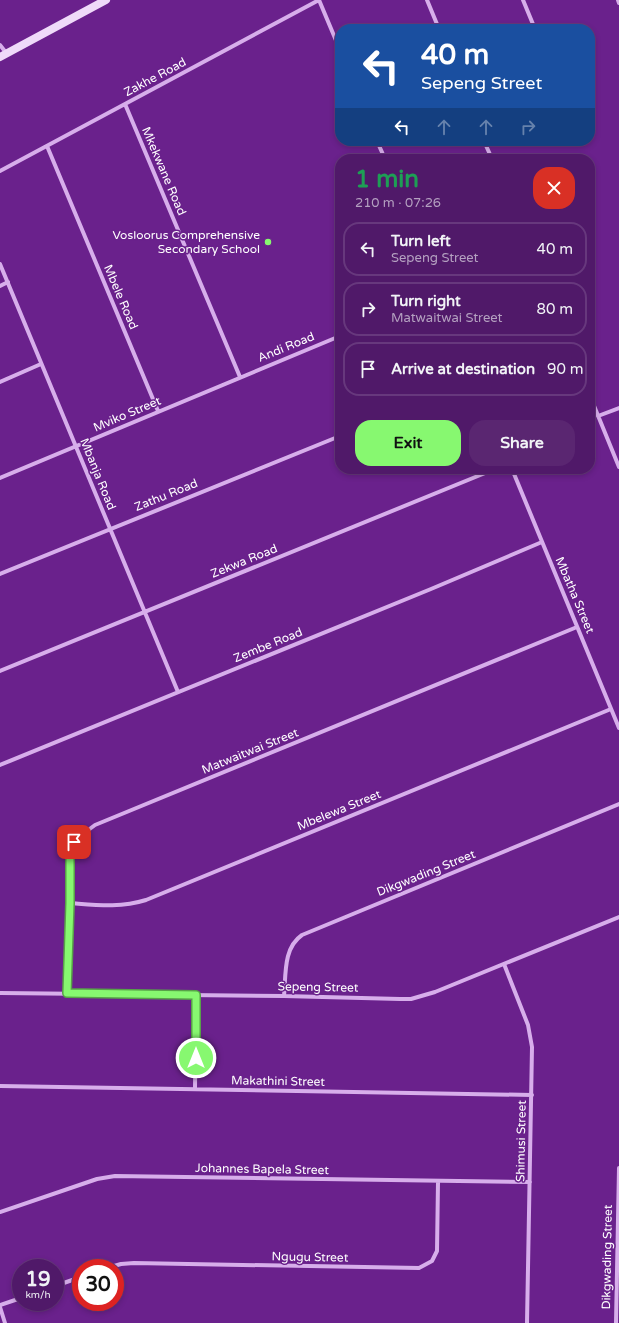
<!DOCTYPE html>
<meta charset="utf-8">
<style>
body{margin:0;font-family:"Varela Round",sans-serif;background:#5a2671;color:#f1f3f6;height:100vh;display:flex;flex-direction:column;font-size:15px;white-space:nowrap}
*{box-sizing:border-box;margin:0}
p{font-size:13px;color:#b4a0c0}
.icon{flex:none;width:22px;height:22px;fill:none;stroke:currentColor;stroke-width:2;stroke-linecap:round;stroke-linejoin:round}
.map{position:relative;flex:1;overflow:hidden}
.side{position:absolute;left:335px;top:154px;width:260px;height:320px;display:flex;flex-direction:column;background:#501969;border-radius:16px;box-shadow:0 2px 6px #0003,0 0 0 1px #67387d}
.side>*{flex:none}
.banner{position:absolute;left:335px;top:24px;width:260px;height:122px;border-radius:16px;box-shadow:0 2px 6px #0003,0 0 0 1px #67387d;background:#1a4fa0;color:#fff;overflow:hidden}
.speed{position:absolute;left:12px;top:1259px;display:flex;gap:8px;font-size:20px;font-weight:700;text-align:center}
.speed>*{display:grid;place-content:center;width:52px;height:52px;border-radius:50%;background:#501969;box-shadow:0 2px 6px #0003,0 0 0 1px #67387d;line-height:1}
.speed small{font-size:10px;font-weight:400}
.speed .limit{border:6px solid #d22;background:#fff;color:#111}
.pin{position:absolute;display:grid;place-items:center;width:34px;height:34px;color:#fff;margin:-17px;border-radius:8px;box-shadow:0 2px 6px #0006}
.me{position:absolute;width:44px;margin:-22px;rotate:0deg;stroke-linejoin:round;filter:drop-shadow(0 0 3px #0008)}
.turn{display:flex;align-items:center;gap:14px;height:84px;padding:0 20px;font-size:18px}
.turn .icon{width:52px;height:52px;stroke-width:2.5}
.turn b{display:block;font-size:28px;line-height:34px}
.lanes{display:flex;align-items:center;height:38px;padding:0 20px;background:#0003;justify-content:center;gap:20px;direction:ltr}
.lanes .off{opacity:.35}
.round{display:grid;place-items:center;flex:none;width:42px;height:42px;border-radius:16px;background:#5a2671}
.headline{display:flex;align-items:center;justify-content:space-between;height:68px;padding:0 20px}
h1{font-size:24px;font-weight:800;line-height:30px;color:#1e9e55}
.button{display:flex;gap:8px;margin-top:auto;padding:8px 20px}
.button a{flex:1;height:46px;border-radius:16px;background:#87f870;color:#111;font-size:16px;font-weight:800;line-height:46px;text-align:center}
.button a+a{background:#5a2671;color:#f1f3f6}
ul{padding:0;list-style:none}
li{display:flex;align-items:center;gap:12px;height:54px;margin:0 8px 6px;padding:0 12px;border:2px solid #67387d;border-radius:16px}
li div{flex:1}
li b{display:block;font-size:15px}
li em{font-style:normal}
.map>svg:first-child{display:block}
.lines{fill:none;stroke-linecap:round;stroke-linejoin:round}
.street{stroke:#d7aeeb;stroke-width:4}
.secondary{stroke:#efdaf9;stroke-width:8}
.route-casing{stroke:#58a149;stroke-width:10}
.route{stroke:#87f870;stroke-width:7}
.poi-dot{fill:#87f870;stroke:#6a218c;stroke-width:1.5}
.labels{text-anchor:middle;dominant-baseline:central;stroke-width:3;stroke-linejoin:round;paint-order:stroke}
.street-label{font-size:12px;fill:#fff;stroke:#6a218c}
.poi-label{font-size:12px;fill:#fff;stroke:#6a218c;text-anchor:end}
</style>
<div class="map">
<svg width="619" height="1323" viewBox="0 0 619 1323">
<rect width="100%" height="100%" fill="#6a218c"/>
<g class="lines">
<path class="street" d="M319 0 340 50
M427 0 439 29
M523 0 535 29
M618 0 619 3
M0 45 7 54
M125 104 240 377
M377 141 385 159
M484 141 492 159
M47 146 158 411
M0 171 319 0
M0 264 178 692
M0 286 8 282
M0 382 41 364
M590 396 619 467
M598 416 619 408
M512 469 619 728
M0 478 340 336
M0 574 340 436
M0 671 495 469
M0 765 431 589 542 542
M70 903C97 905 120 908 146 900L611 709
M504 964 528 1025 532 1047 527 1323
M0 993 284 996 400 999H411L435 992 619 917
M67 993 70 903V856L74 842 79 837 95 825 577 627
M284 996C286 975 283 948 302 935L619 804
M0 1086 532 1095
M195 1089 196 995
M0 1212 97 1179 115 1176 530 1182
M107 1268 121 1264 134 1263 419 1268 432 1261 437 1251 438 1182
M55 1286 81 1277
M0 1305 21 1298
M0 1307 5 1323
M616 1323 619 1168"/>
<path class="secondary" d="M0 57 106 0"/>
</g>
<g class="lines">
<g class="route-casing">
<path id="route" d="M74 842 70 856V903L67 993 196 995V1058"/>
</g>
<use href="#route" class="route"/>
</g>
<circle class="poi-dot" cx="268" cy="242" r="4"/>
<g class="labels">
<g class="street-label">
<text transform="translate(155 77) rotate(-28)">Zakhe Road</text>
<text transform="translate(164 171) rotate(67)">Mkekwane Road</text>
<text transform="translate(121 297) rotate(67)">Mbele Road</text>
<text transform="translate(286 347) rotate(-22)">Andi Road</text>
<text transform="translate(127 414) rotate(-23)">Mviko Street</text>
<text transform="translate(98 474) rotate(68)">Mbanja Road</text>
<text transform="translate(166 495) rotate(-22)">Zathu Road</text>
<text transform="translate(244 561) rotate(-22)">Zekwa Road</text>
<text transform="translate(575 595) rotate(67)">Mbatha Street</text>
<text transform="translate(268 645) rotate(-22)">Zembe Road</text>
<text transform="translate(250 751) rotate(-22)">Matwaitwai Street</text>
<text transform="translate(339 810) rotate(-22)">Mbelewa Street</text>
<text transform="translate(426 873) rotate(-22)">Dikgwading Street</text>
<text transform="translate(318 987) rotate(1)">Sepeng Street</text>
<text transform="translate(278 1081) rotate(1)">Makathini Street</text>
<text transform="translate(521 1141) rotate(-89)">Shimusi Street</text>
<text transform="translate(262 1169) rotate(1)">Johannes Bapela Street</text>
<text transform="translate(310 1257) rotate(1)">Ngugu Street</text>
<text transform="translate(607 1257) rotate(-89)">Dikgwading Street</text>
</g>
<g class="poi-label">
<text x="260" y="235">Vosloorus Comprehensive<tspan x="260" dy="14">Secondary School</tspan></text>
</g>
</g>
</svg>
<div class="speed"><div>19<small>km/h</small></div><div class="limit">30</div></div>
<div class="pin" style="left:74px;top:842px;background:#d93025"><svg class="icon" aria-label="arrive" viewBox="0 0 24 24"><path d="M6 21V4h12l-3 4 3 4H6"/></svg></div>
<svg class="me" style="left:196px;top:1058px" viewBox="-20 -20 40 40"><circle r="17" fill="#87f870" stroke="#fff" stroke-width="3"/><path d="M0-11L8 9 0 5-8 9z" fill="#fff"/></svg>
<div class="banner">
<div class="turn"><svg class="icon" aria-label="left" viewBox="0 0 24 24"><path d="M17 20v-9H6M10 6l-5 5 5 5"/></svg><div><b>40 m</b>Sepeng Street</div></div>
<div class="lanes"><svg class="icon" aria-label="left" viewBox="0 0 24 24"><path d="M17 20v-9H6M10 6l-5 5 5 5"/></svg><svg class="icon off" aria-label="ahead" viewBox="0 0 24 24"><path d="M12 20V5M6 11l6-6 6 6"/></svg><svg class="icon off" aria-label="ahead" viewBox="0 0 24 24"><path d="M12 20V5M6 11l6-6 6 6"/></svg><svg class="icon off" aria-label="right" viewBox="0 0 24 24"><path d="M7 20v-9h11M14 6l5 5-5 5"/></svg></div>
</div>
<section class="side">
<div class="headline"><div><h1>1 min</h1><p>210 m · 07:26</p></div><a class="round" style="background:#d93025;color:#fff"><svg class="icon" aria-label="close" viewBox="0 0 24 24"><path d="M6 6l12 12M18 6L6 18"/></svg></a></div>
<ul>
<li><svg class="icon" aria-label="left" viewBox="0 0 24 24"><path d="M17 20v-9H6M10 6l-5 5 5 5"/></svg><div><b>Turn left</b><p>Sepeng Street</p></div><em>40 m</em></li>
<li><svg class="icon" aria-label="right" viewBox="0 0 24 24"><path d="M7 20v-9h11M14 6l5 5-5 5"/></svg><div><b>Turn right</b><p>Matwaitwai Street</p></div><em>80 m</em></li>
<li><svg class="icon" aria-label="arrive" viewBox="0 0 24 24"><path d="M6 21V4h12l-3 4 3 4H6"/></svg><div><b>Arrive at destination</b></div><em>90 m</em></li>
</ul>
<div class="button"><a>Exit</a><a>Share</a></div>
</section>
</div>
